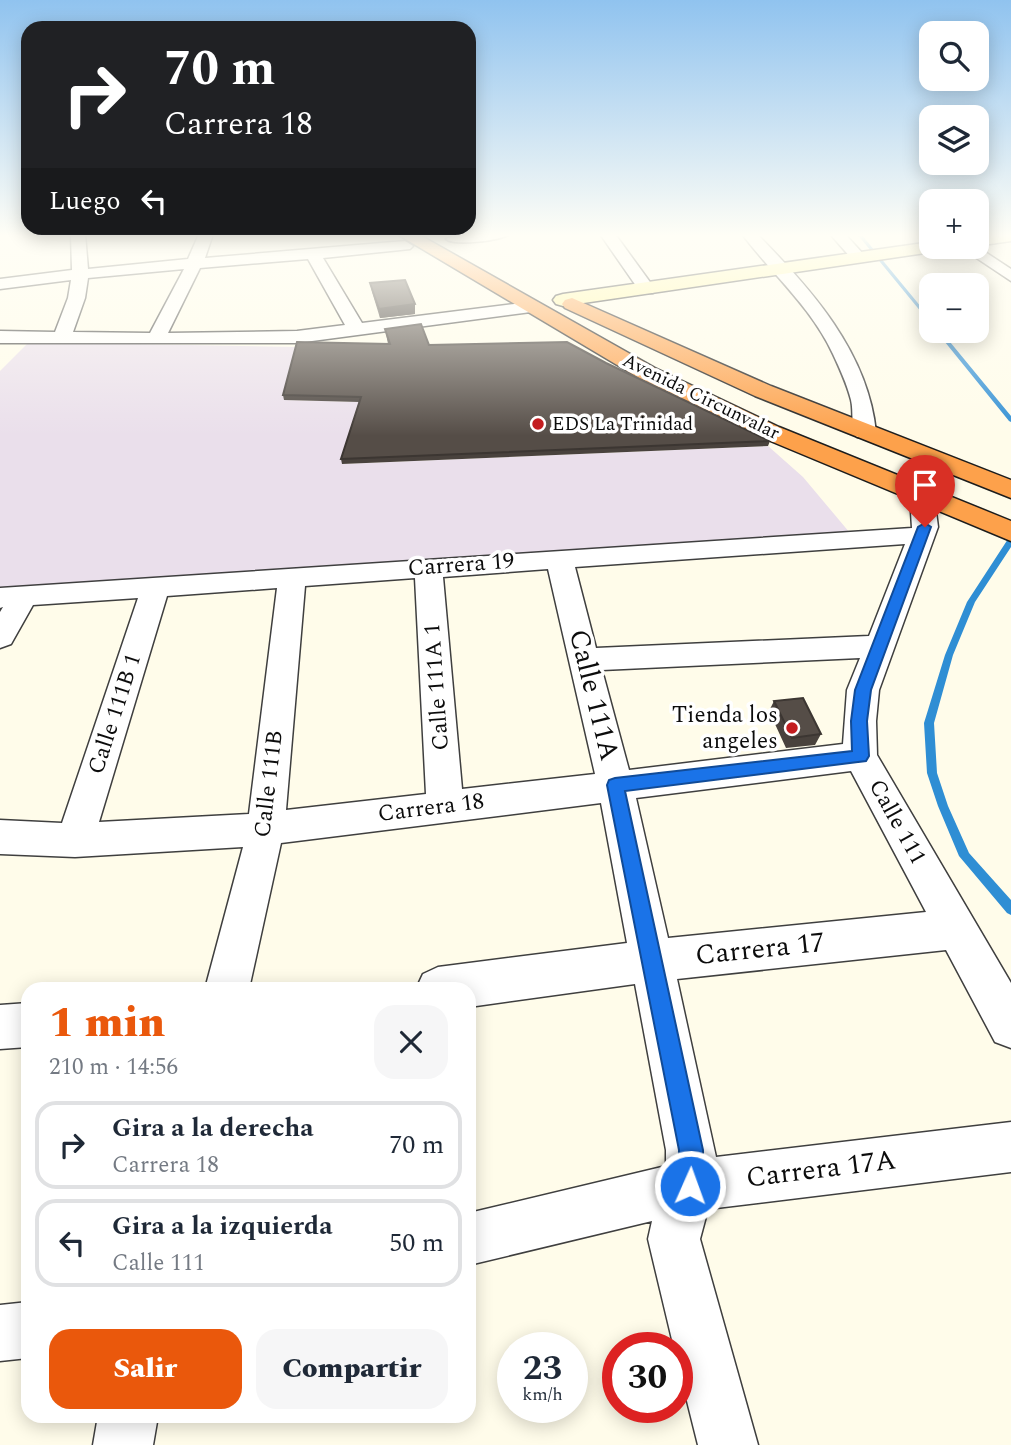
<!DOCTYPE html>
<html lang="es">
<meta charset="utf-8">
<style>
body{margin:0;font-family:Spectral,serif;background:#f6f6f7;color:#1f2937;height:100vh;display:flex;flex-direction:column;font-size:26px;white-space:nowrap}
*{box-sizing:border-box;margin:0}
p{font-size:23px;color:#747a83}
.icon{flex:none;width:38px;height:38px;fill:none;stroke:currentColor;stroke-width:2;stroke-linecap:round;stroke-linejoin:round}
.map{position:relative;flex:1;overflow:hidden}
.details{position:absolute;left:21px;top:982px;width:455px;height:441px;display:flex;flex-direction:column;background:#fff;border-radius:21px;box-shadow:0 4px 18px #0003}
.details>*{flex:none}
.guide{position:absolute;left:21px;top:21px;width:455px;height:214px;border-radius:21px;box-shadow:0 4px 18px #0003;background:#202124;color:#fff;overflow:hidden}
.fabs{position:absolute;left:919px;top:21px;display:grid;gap:14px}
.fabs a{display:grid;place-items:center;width:70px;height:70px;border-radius:14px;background:#fff;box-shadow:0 4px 18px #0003;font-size:35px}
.speed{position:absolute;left:497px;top:1332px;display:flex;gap:14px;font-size:35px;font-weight:700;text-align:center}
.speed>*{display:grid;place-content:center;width:91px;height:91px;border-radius:50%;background:#fff;box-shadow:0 4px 18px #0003;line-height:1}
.speed small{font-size:18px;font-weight:400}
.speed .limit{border:10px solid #d22;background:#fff;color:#111}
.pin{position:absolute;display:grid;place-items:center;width:60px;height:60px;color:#fff;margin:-72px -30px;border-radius:50% 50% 50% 0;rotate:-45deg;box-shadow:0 0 7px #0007}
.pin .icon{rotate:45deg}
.me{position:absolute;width:77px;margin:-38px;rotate:2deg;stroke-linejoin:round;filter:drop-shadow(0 0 5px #0008)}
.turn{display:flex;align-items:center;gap:24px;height:147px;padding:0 28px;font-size:32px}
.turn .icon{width:91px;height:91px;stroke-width:2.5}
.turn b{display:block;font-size:49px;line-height:60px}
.then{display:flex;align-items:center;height:66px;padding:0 28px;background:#0003;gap:14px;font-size:26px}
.round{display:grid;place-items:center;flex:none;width:74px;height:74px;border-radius:21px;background:#f6f6f7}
.head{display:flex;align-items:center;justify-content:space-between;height:119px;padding:0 28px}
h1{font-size:42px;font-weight:800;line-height:52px;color:#ea580c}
.action{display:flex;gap:14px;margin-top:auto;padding:14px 28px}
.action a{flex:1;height:80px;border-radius:21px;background:#ea580c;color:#fff;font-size:28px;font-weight:800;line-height:80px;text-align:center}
.action a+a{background:#f6f6f7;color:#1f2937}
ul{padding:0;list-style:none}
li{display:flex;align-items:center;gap:21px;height:88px;margin:0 14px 10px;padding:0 14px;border:4px solid #e0e1e3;border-radius:21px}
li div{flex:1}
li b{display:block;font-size:26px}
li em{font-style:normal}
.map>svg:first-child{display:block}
.industrial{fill:#eadfeb}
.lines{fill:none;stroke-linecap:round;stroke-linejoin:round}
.stream{fill:#2f8ed4;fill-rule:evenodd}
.street-casing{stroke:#3f3f3f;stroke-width:3}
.secondary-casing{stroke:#2e2e2e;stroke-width:3}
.highway-casing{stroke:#1d1d1d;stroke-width:3}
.street{fill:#fff;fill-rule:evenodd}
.secondary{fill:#fff8a5;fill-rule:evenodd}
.highway{fill:#fda14b;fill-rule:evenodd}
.wall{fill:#49423d}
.shaded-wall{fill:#3c3632}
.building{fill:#554d47;stroke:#3c3632;stroke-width:2}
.route{fill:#1a73e8;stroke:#114b97;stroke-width:2}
.poi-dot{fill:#c31d20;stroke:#fff;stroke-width:2.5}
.labels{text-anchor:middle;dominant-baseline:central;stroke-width:7;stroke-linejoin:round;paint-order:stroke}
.far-street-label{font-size:19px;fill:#0c0c0c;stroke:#fff}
.far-poi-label{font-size:19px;fill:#0c0c0c;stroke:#fff;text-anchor:start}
.street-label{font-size:23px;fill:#0c0c0c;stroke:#fff}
.poi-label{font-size:23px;fill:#0c0c0c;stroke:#fff;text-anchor:end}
.near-street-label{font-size:28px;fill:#0c0c0c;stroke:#fff}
</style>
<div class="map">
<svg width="1011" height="1445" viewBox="0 0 1011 1445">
<rect width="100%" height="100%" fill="#fffcea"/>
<path class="industrial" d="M29 342 298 347 285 400 362 402 342 464 768 446 803 477 850 533 0 592V371Z"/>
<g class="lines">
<path class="stream" d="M857 234H861L931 319V324Z
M936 331H941L1011 416V422L1009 421Z
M1008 539H1011V547L975 602 953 655 934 723 937 773 948 806 969 853 1011 900V915L1007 913 959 856 938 806 927 773 924 723 945 655 967 602Z"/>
<g class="street-casing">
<path id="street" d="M71 234H85L88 269 188 259 199 234H213L205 258 405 241 413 246 410 249 323 258 362 323 531 302 540 307 531 312 297 343H0V331L55 332 68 298 71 280 0 289V279L72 270ZM308 259 345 325 297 331 168 333 200 268ZM184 269 150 333 73 332 85 298 88 278Z
M457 234H509C500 241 454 246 446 239Z
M600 234H615L655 289 653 293H641Z
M742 234H757C811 289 868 352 876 432L873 437H857C850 427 854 412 851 400 847 384 840 369 833 354 811 307 773 275 742 234Z
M830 234H845L865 256 862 259H852Z
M976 246 1011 269V281L960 247Z
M922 489 931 491 934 496 938 527 879 690 876 721 877 755 1011 983V1048L995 1042 946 950 677 979 716 1157 1011 1122V1172L708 1209 700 1239 758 1445H698L677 1361V1348H674L648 1239 652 1221 469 1265V1213L666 1166V1150L635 984 469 1007V989H416L423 974 438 967 627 943 601 803 281 843 249 989H205L243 847 75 857 0 854V820L62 823 138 598 33 605 11 644 0 648V612L3 607 0 608V588L912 528 910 496 913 491ZM905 544 869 636 596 648 575 567ZM548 569 595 774 462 789 443 577ZM415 578 426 794 286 810 305 586ZM277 588 249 814 99 822 167 596ZM860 658 847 690 843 744 629 770 602 670ZM851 771 926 912 668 938 636 798Z
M28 1003V1047L0 1049V1005Z
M28 1302V1358L0 1361V1305Z
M98 1416H158L153 1445H93Z"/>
</g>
<g class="secondary-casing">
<path id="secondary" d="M988 234H1011V241L976 246V236Z
M931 242V247H942L939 251 563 306 556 304 553 300 556 296 563 294Z"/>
</g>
<g class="highway-casing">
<path id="highway" d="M397 234H418L655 368 779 427 1011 521V541L761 437 639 378Z
M572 298 771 386 1011 480V498L755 396 565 308 562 304 565 300Z"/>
</g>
<use href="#street" class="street"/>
<use href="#secondary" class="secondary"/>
<use href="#highway" class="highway"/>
</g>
<path class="wall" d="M370 283 415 304V314L380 318 372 292Z
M385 329 429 345 606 363 770 441 768 446 342 464 341 459 359 402 284 400 283 395 388 344Z
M774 701 821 734 815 745 786 748 769 711Z"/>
<path class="shaded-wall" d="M415 304V314L380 318 379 309Z"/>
<path class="building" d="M405 280 415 304 379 309 370 283Z
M421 324 429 345 567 342 606 363 770 441 341 459 361 397 283 395 297 342 390 344 385 329Z
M803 698 821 734 792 738 774 701Z"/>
<linearGradient id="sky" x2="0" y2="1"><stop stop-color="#90c3ef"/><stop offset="0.54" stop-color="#fffef6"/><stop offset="1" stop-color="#fffef6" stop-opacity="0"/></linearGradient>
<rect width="1011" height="436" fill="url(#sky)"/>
<path class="route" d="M925 523 931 527 871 690 867 721 869 756 866 761 625 791 703 1150V1186L699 1194 690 1198 682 1194 678 1186 679 1150 607 785 609 780 615 778 852 751 851 721 855 690 918 527Z"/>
<g class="poi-dot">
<circle cx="538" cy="424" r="7"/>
<circle cx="792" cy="728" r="7"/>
</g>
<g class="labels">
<g class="far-street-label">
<text transform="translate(701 397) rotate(26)">Avenida Circunvalar</text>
</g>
<g class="far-poi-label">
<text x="552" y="424">EDS La Trinidad</text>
</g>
<g class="street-label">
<text transform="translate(461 565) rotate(-4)">Carrera 19</text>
<text transform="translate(437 687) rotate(-94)">Calle 111A 1</text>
<text transform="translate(115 714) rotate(-72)">Calle 111B 1</text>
<text transform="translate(269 784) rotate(-83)">Calle 111B</text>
<text transform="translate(431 808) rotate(-7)">Carrera 18</text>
<text transform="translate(897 822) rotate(61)">Calle 111</text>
</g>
<g class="poi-label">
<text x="778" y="715">Tienda los<tspan x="778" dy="26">angeles</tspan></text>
</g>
<g class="near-street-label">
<text transform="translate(594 695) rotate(76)">Calle 111A</text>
<text transform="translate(760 949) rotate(-6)">Carrera 17</text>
<text transform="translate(821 1169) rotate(-7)">Carrera 17A</text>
</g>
</g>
</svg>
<div class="fabs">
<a><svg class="icon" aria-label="search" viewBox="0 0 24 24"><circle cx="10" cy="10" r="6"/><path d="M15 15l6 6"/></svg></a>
<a><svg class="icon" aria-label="layers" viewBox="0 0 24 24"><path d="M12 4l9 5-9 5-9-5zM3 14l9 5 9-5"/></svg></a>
<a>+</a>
<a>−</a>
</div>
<div class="speed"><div>23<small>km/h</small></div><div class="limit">30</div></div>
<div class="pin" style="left:925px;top:527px;background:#d93025"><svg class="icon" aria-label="arrive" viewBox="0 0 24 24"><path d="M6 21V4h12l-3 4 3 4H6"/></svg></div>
<svg class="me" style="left:690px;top:1186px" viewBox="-20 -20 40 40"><circle r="17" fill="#1a73e8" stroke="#fff" stroke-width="3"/><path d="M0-11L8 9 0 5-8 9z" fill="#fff"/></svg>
<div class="guide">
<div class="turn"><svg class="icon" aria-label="right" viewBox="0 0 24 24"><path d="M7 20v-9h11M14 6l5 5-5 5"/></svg><div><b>70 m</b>Carrera 18</div></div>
<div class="then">Luego<svg class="icon" aria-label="left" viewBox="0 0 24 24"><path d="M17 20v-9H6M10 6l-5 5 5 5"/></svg></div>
</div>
<section class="details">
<div class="head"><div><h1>1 min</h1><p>210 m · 14:56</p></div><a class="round"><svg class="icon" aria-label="close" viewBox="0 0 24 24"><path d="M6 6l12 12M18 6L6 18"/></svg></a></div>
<ul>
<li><svg class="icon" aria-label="right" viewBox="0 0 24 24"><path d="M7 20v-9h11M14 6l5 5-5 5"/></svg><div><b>Gira a la derecha</b><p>Carrera 18</p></div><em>70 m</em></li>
<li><svg class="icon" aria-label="left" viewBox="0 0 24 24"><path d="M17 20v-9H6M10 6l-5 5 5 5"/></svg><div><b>Gira a la izquierda</b><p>Calle 111</p></div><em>50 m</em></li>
</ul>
<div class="action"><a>Salir</a><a>Compartir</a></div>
</section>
</div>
